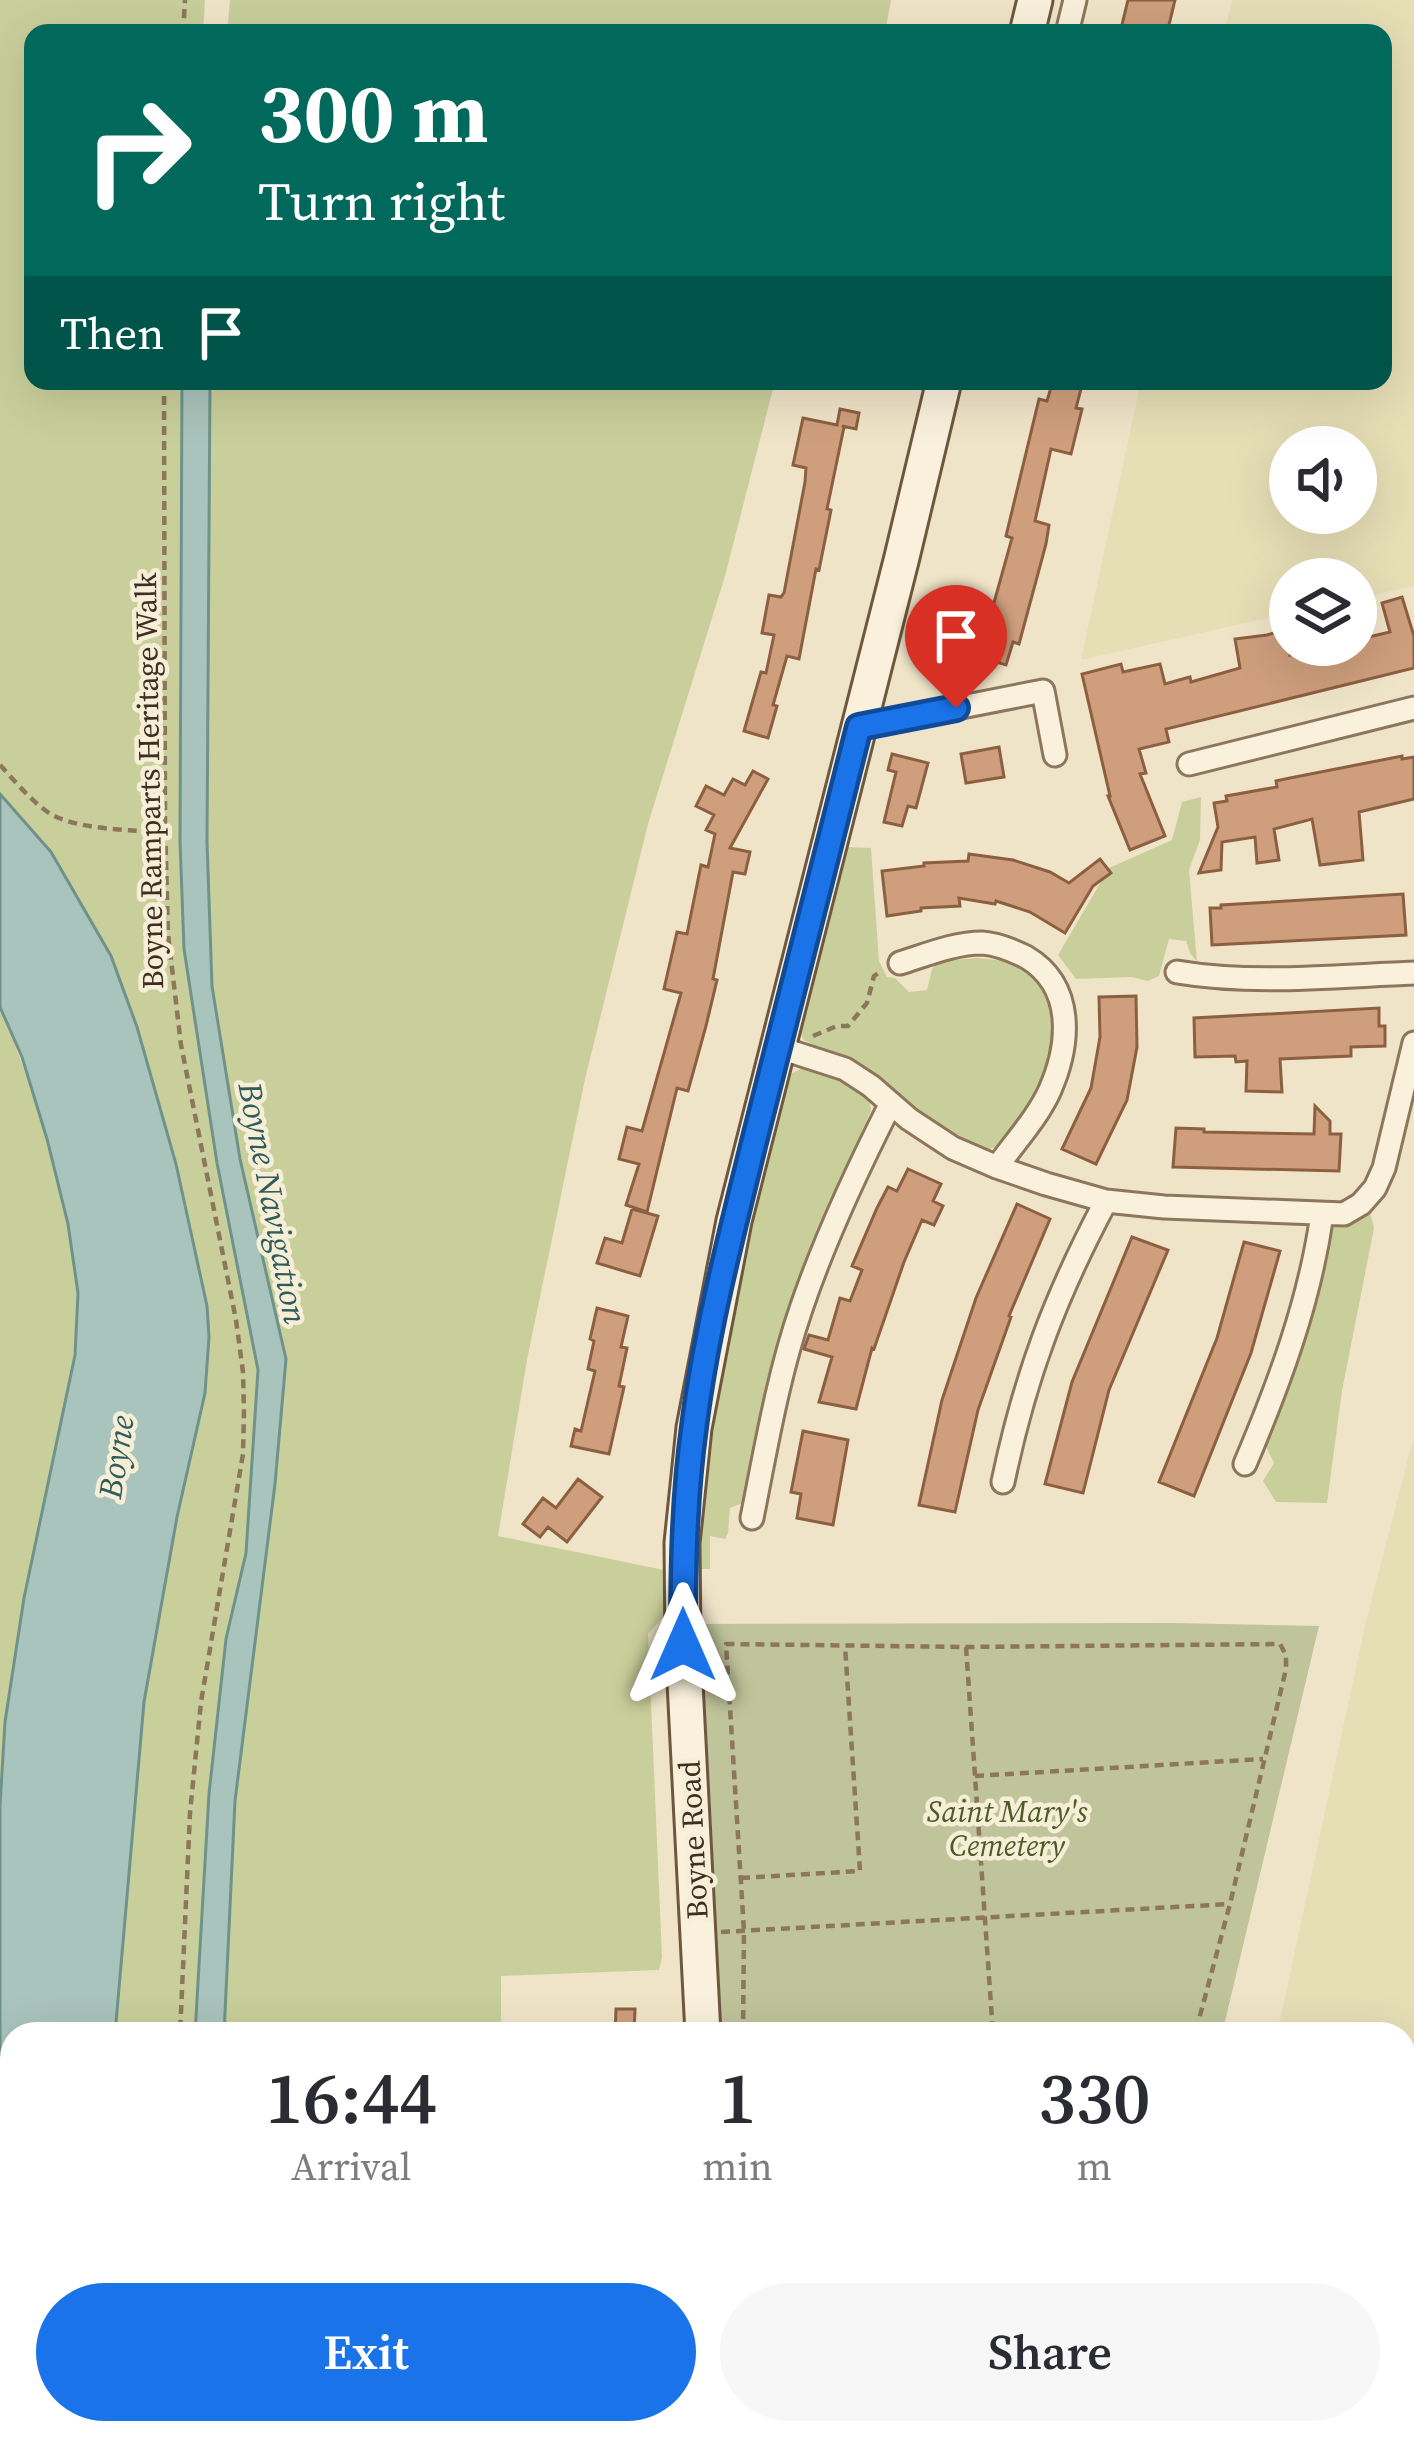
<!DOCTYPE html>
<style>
body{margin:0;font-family:"Source Serif 4",serif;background:#f7f7f7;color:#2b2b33;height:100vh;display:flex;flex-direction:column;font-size:45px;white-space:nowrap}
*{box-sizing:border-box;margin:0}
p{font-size:39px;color:#7c7c81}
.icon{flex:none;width:66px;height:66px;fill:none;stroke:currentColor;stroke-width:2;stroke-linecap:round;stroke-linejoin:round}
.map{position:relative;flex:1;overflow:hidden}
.sheet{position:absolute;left:0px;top:2022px;width:1416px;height:423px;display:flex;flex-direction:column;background:#fff;border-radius:36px 36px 0 0;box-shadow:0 12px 48px #0002}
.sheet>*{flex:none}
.banner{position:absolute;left:24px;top:24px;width:1368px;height:366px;border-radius:24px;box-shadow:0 12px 48px #0002;background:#00695c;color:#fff;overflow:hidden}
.buttons{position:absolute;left:1269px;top:426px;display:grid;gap:24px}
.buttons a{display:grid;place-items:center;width:108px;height:108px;border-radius:50%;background:#fff;box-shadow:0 12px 48px #0002;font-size:60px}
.pin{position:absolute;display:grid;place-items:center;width:102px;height:102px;color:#fff;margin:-123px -51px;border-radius:50% 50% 50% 0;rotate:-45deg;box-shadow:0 0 12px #0007}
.pin .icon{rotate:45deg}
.me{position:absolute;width:132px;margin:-66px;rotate:0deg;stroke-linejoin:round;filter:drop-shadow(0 0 9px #0008)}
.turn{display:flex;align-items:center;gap:42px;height:252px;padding:0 36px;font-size:54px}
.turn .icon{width:156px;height:156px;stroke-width:2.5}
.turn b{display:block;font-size:84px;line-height:102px}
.then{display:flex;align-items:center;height:114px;padding:0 36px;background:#0003;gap:24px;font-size:45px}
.eta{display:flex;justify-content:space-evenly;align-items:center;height:204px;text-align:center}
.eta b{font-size:72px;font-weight:600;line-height:84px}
.button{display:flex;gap:24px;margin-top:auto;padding:24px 36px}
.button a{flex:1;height:138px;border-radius:72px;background:#1a73e8;color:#fff;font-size:48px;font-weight:600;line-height:138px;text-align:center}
.button a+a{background:#f7f7f7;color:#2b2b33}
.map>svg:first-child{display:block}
.farmland{fill:#e6deb5;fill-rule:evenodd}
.green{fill:#c9cf9b}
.cemetery{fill:#bfc49a}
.water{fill:#a9c4bc;stroke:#6f938a;stroke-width:3}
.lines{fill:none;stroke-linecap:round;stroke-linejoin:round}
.stream{stroke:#6f938a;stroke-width:6}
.building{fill:#cf9f7d;stroke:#8d5f41;stroke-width:3}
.street-casing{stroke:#8d765c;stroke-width:27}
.secondary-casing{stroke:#6f573f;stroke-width:39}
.path{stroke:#8d765c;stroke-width:4.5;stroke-dasharray:9 6;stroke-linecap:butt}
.street{stroke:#faf1dc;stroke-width:21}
.secondary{stroke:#faf1dc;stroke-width:33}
.route-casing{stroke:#114b97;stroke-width:30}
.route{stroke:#1a73e8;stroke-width:21}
.labels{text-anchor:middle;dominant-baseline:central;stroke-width:9;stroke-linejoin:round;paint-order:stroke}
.street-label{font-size:30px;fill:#3d2e20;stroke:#f7eed8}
.park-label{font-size:30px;font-style:italic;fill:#4d5a26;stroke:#f7eed8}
.water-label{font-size:33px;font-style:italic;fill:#2f5d5a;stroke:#f7eed8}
</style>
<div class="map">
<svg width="1414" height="2443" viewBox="0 0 1414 2443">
<rect width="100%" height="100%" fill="#f0e4c8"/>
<path class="farmland" d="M1232 0H1414V586L1356 599V579H1290V613L1081 660 1141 381H1383V33H1224ZM1290 447H1356V513H1290Z
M1414 1436V2228H1404V2034H1277L1367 1617Z"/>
<path class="green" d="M0 0H205L203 33H33V381H182L180 841 184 949 217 1163 258 1370 246 1553 226 1639 209 1794 195 2034H115L144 1702 177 1517 205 1393 209 1337 207 1306 176 1164 137 1027 111 956 51 852 0 794Z
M230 0H891L885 33H227Z
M210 381H775L725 576 648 824 585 1079 527 1360 498 1536 664 1570 668 1612 648 1634 662 1957 659 1970 501 1976V2034H224L235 1801 275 1484 240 1159 212 986 207 842Z
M1201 797 1200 840 1189 870 1197 962 1190 953 1186 941 1169 939 1159 976 1148 981 1132 977 1076 979 1058 955 1109 868 1172 840 1182 802Z
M846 847 871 848 879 961 887 977 895 978 909 992 927 990 932 969 939 961 978 958 1013 962 1045 983 1052 1002V1050L1043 1085 998 1147 984 1150 927 1118 875 1076 804 1040 795 1024Z
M0 1007C25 1066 44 1127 59 1190 68 1224 78 1262 77 1298 76 1399 44 1498 25 1596 11 1665 5 1735 0 1805Z
M807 1066C831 1074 869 1080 871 1110L809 1258 745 1502 730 1508 728 1533 725 1539 710 1536V1569H695L701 1427 782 1078Z
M1368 1205 1374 1228 1342 1391 1327 1503 1276 1502 1263 1481 1274 1463 1265 1444 1310 1316 1328 1219Z
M1404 2228H1414V2443H1183L1186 2433H1404Z
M215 2433H369L367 2443H215Z
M706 2433H1132L1130 2443H705Z"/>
<path class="cemetery" d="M1173 1623 1319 1626 1222 2034H716L694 1624Z"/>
<path class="water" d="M182 381H210L207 842 212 986 240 1159 286 1359 275 1484 235 1801 224 2034H195L209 1794 226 1639 246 1553 258 1370 217 1163 184 949 180 841Z
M0 794 51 852 111 956 137 1027 176 1164 207 1306 209 1337 205 1393 177 1517 144 1702 115 2034H12V2433H118V2443H3L0 2401V1806L5 1722 24 1598 75 1355 78 1293 68 1224 47 1139 22 1057 0 1007Z"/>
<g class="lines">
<path class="stream" d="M1227 2433 1237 2443"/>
</g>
<path class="building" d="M1128 0H1175L1167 33H1120Z
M1053 381 1082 385 1076 408 1082 409 1071 454 1051 449 1035 521 1049 525 1046 544 1019 644 1013 642 1006 665 983 658 989 636 985 635 1012 538 1006 536 1039 399 1047 401Z
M840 409 859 413 856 429 842 426 844 427 827 509 831 510 819 570 816 569 799 659 787 656 773 705 777 706 768 738 744 731 761 672 766 673 774 635 762 633 769 595 781 597 784 593 805 482 806 468 793 465 803 418 837 425Z
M1402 597 1414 636V668L1166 729 1169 742 1139 749 1146 773 1140 774 1165 836 1130 850 1108 796H1110L1082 674 1121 664 1123 672 1160 664 1165 684 1190 677 1191 682 1240 668 1235 639 1267 635 1290 628V655L1332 645H1356V640L1390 632 1382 603Z
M999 747 1004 777 966 783 961 754Z
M892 754 928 763 916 808 908 806 902 826 884 822 896 772 888 770Z
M1402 756V759L1414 757V799L1359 812 1363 860 1320 865 1312 819 1274 829 1279 860 1257 863 1255 837 1222 842 1221 870 1199 873 1218 827 1214 803 1227 801 1226 796 1277 787 1276 781 1290 778Z
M753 771 768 779 730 848 750 852 745 874 733 872 713 979 717 980 706 1026 688 1091 677 1088 647 1212 626 1205 639 1164 619 1159 627 1127 642 1131 681 993 664 989 677 932 687 934 701 865 708 867 715 834 706 830 714 815 696 806 706 786 724 795 733 779 745 785Z
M969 854 1013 860 1050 872 1069 883 1100 859 1111 873 1093 886 1065 933 1030 912 996 901 995 904 959 898 960 906 921 908V911L887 916 882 871 924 866V863L968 861Z
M1403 894 1406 935 1212 945 1210 908H1221V905Z
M1136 996 1137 1047 1127 1100 1096 1164 1062 1149 1091 1088 1100 1037 1099 997Z
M1379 1008V1026H1385V1046L1351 1047V1056L1280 1059 1282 1092 1246 1091 1247 1061 1236 1062 1235 1056 1195 1057 1194 1018Z
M1315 1106 1330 1121V1134H1341L1339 1171 1173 1167 1176 1128 1204 1129V1132L1314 1134Z
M908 1169 941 1184 933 1201 943 1206 934 1225 922 1220 904 1262 874 1349 872 1348 856 1409 819 1402 832 1357 804 1349 809 1335 828 1340 840 1298 850 1301 862 1270 852 1266 877 1208 888 1187 897 1191Z
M1017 1204 1050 1219 1009 1316 1011 1317 978 1410 955 1512 919 1505 942 1400 976 1298Z
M632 1209 658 1216 640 1276 597 1263 605 1238 622 1243Z
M1132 1237 1168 1250 1109 1390 1083 1493 1045 1484 1072 1382Z
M1244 1242 1280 1251 1251 1353 1194 1496 1159 1482 1217 1338Z
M597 1308 628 1316 621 1347 627 1348 619 1386 624 1387 609 1454 571 1446 575 1429 581 1431 595 1371 588 1369 594 1341 590 1339Z
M803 1431 848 1440 833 1525 797 1518 801 1494 791 1492Z
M578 1479 602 1497 567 1542 548 1527 540 1537 523 1524 543 1498 556 1508Z
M616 2009H635L634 2034H615Z"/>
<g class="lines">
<g class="street-casing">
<path id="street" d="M1067 33 1075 0
M859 727 1043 691 1055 755
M1189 764 1414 708
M900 963C926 955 954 943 982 943 997 944 1012 950 1026 957 1075 986 1070 1044 1050 1090 1038 1117 1014 1143 997 1167
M1177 972C1254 985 1336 976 1414 973
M777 1047 845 1069 871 1086 909 1119 953 1148 997 1167 1046 1184 1106 1201 1164 1207 1344 1214 1361 1204 1375 1188 1384 1168 1414 1043
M1245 1464C1279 1384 1310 1301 1322 1214
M1003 1482C1025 1376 1055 1297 1106 1201
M752 1518C766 1448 778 1376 801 1309 825 1238 857 1170 891 1103"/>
</g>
<g class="secondary-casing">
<path id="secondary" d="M1027 33 1035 0
M703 2034 683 1644 682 1543 694 1428 734 1221 902 557 944 381
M692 2443 694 2433"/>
</g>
<path class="path" d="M183 33 185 0
M164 381 165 823 168 934 181 1045 236 1320 243 1372 244 1411 243 1454 201 1702 190 1813 180 2034
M0 765C15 781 30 800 49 813 73 829 134 831 164 832
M813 1036 837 1026H848L867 1003 874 976 880 972
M966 1647 993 2034
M975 1776 1263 1759
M741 1878 860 1871 845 1646
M721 1932 1230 1904
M743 2034 744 1931 726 1644 966 1647 1280 1644 1286 1655V1669L1230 1904 1195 2034
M175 2433 176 2443"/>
<use href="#street" class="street"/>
<use href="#secondary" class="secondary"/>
</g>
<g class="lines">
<g class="route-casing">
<path id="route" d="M683 1645C683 1571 684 1499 694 1427 706 1330 731 1236 754 1142 788 1003 825 865 859 727L956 708"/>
</g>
<use href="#route" class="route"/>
</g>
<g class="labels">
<g class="street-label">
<text transform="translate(149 781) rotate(-91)">Boyne Ramparts Heritage Walk</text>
<text transform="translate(693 1840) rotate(-93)">Boyne Road</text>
</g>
<g class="park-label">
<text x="1007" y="1811">Saint Mary's<tspan x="1007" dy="34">Cemetery</tspan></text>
</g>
<g class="water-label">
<text transform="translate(273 1203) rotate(79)">Boyne Navigation</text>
<text transform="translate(116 1457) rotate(-81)">Boyne</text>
</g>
</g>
</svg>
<div class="buttons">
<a><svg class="icon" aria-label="sound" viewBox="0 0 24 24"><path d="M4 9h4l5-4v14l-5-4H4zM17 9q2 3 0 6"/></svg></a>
<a><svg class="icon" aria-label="layers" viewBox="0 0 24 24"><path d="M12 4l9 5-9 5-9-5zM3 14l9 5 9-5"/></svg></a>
</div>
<div class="pin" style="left:956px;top:708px;background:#d93025"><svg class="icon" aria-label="arrive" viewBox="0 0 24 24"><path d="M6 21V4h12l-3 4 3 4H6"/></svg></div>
<svg class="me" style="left:683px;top:1645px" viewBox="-20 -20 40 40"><path d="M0-17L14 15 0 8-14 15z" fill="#1a73e8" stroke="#fff" stroke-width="4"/></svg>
<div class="banner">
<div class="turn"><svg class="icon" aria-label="right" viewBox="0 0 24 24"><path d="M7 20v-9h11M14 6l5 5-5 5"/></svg><div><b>300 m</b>Turn right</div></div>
<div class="then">Then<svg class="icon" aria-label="arrive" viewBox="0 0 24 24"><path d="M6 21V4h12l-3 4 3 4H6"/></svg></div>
</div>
<section class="sheet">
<div class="eta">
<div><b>16:44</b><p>Arrival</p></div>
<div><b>1</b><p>min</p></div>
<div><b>330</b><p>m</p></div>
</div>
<div class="button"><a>Exit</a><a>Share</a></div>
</section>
</div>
